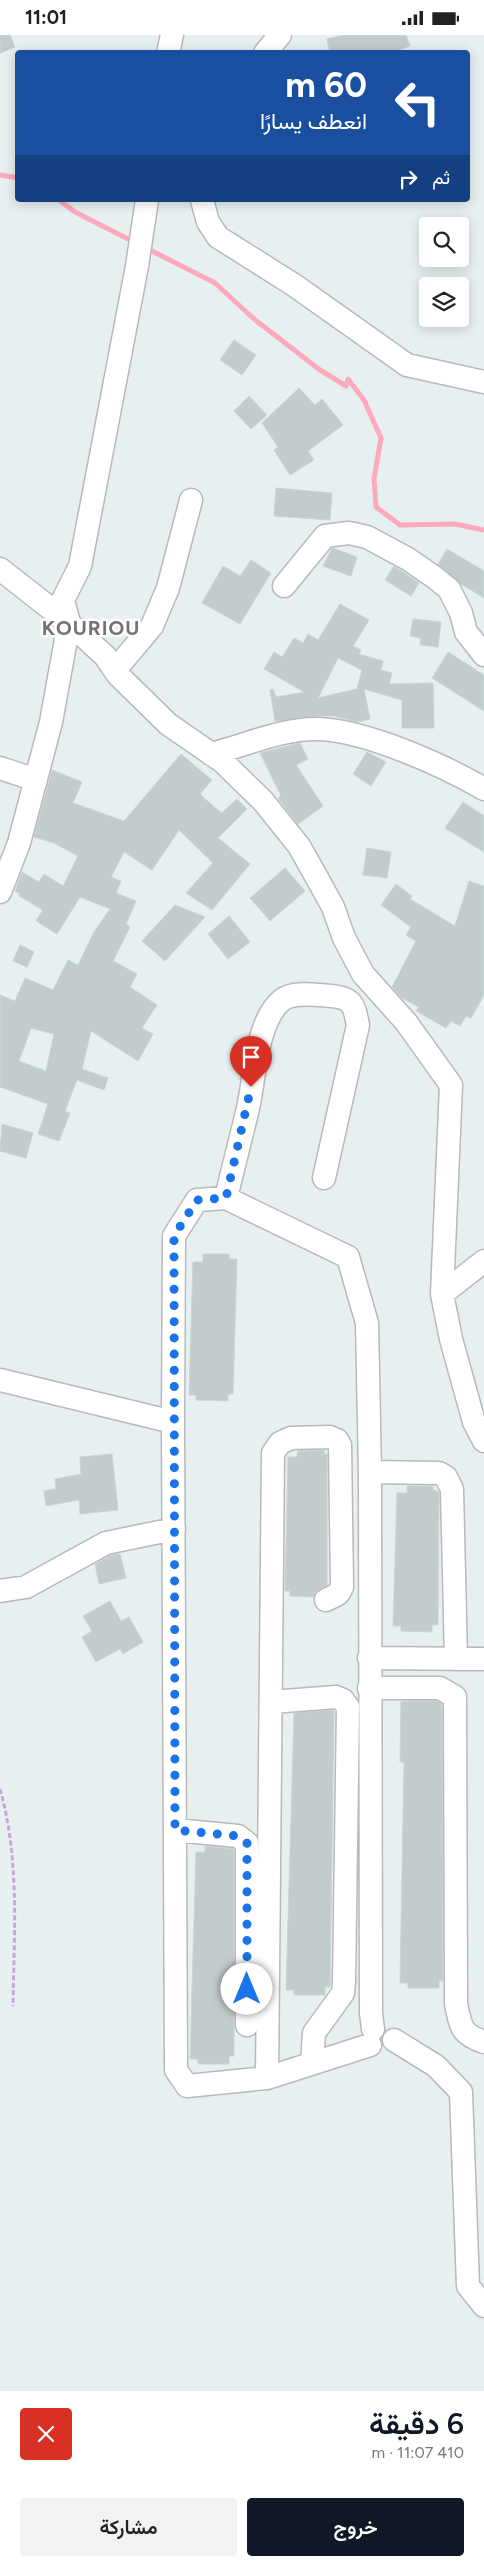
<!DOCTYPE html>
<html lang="ar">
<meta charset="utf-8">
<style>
body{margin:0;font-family:Figtree,Vazirmatn,sans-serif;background:#f2f2f2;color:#222;direction:rtl;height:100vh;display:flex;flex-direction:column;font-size:19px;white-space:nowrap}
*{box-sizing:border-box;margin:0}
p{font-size:16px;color:#767676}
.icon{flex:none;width:28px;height:28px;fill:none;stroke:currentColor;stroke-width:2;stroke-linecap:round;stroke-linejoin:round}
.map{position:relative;height:2356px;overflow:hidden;direction:ltr}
.sheet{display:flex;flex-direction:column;background:#fff;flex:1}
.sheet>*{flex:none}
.guide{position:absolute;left:15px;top:15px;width:455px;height:152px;border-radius:5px;box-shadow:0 2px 12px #0003;direction:rtl;background:#1a4fa0;color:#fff;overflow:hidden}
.controls{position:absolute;left:419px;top:182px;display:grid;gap:10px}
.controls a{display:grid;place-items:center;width:50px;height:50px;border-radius:5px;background:#fff;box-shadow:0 2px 12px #0003;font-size:25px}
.pin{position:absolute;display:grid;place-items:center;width:42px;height:42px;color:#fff;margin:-51px -21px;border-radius:50% 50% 50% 0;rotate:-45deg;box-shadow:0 0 5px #0007}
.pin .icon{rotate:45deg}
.me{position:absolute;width:55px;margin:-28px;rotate:0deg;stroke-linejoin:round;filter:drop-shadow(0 0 4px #0008)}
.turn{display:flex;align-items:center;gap:18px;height:105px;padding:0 20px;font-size:22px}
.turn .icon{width:65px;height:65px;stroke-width:2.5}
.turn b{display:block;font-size:35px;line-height:42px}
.then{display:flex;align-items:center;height:48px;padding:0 20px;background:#0003;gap:10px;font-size:19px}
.round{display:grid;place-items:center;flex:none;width:52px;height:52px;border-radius:5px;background:#f2f2f2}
.head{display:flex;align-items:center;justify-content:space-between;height:85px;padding:0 20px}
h1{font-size:30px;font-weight:600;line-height:38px;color:#111827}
.cta{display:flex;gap:10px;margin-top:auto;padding:10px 20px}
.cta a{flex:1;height:58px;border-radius:5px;background:#111827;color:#fff;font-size:20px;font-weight:600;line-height:58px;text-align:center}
.cta a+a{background:#f2f2f2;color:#222}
.status{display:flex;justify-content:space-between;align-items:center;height:35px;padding:0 25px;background:#fff;direction:ltr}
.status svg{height:14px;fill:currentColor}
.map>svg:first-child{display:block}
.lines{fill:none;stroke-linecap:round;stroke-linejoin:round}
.stream{stroke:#ffa9bd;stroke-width:5}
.building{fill:#c3cccc;stroke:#c5d6d7;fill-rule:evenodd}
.minor-casing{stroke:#beb7b7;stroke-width:25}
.path{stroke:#c6a5dd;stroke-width:3;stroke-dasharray:5 2.5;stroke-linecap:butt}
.minor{stroke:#fff;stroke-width:22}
.route{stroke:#1a73e8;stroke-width:9;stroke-dasharray:0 16.2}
.labels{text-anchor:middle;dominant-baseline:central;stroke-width:5;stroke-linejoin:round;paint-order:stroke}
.district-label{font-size:20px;font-weight:bold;letter-spacing:1px;fill:#7a6f71;stroke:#fff}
</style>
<div class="status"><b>11:01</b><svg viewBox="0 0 49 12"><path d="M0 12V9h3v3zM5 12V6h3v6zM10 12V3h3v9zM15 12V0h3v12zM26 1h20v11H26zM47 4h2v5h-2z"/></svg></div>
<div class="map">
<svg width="484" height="2356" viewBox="0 0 484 2356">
<rect width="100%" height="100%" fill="#e7f0f1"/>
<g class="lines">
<path class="stream" d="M0 140 18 143
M59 165 75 177 136 208
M146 213 215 248 254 284 320 335 346 351 348 344 364 365 381 403 374 444 376 472 400 490 455 489 484 495"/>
</g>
<path class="building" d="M0 0H10L15 12 0 18Z
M344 0H406L410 11 392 18H330L327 4Z
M234 305 256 320 242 340 220 325Z
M299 353 315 370 322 364 343 390 308 416 314 425 290 440 274 415 278 412 262 388Z
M249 361 267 380 251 394 234 376Z
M276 453 332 458 330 485 274 481Z
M332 513 357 522 351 541 323 531Z
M447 514 484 536V563L461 549 438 529Z
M251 525 271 538 240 589 202 568 223 531 240 541Z
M394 531 419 548 411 561 385 545Z
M340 569 369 585 353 611 361 615 359 619 383 626 381 635 392 638 389 649 433 648 434 693H402V665L364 654 370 684 357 687 334 681H319L275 686 270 655 273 654 276 662 304 657 264 634 274 617 282 622 294 603 303 608 308 599 318 605ZM338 623 362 635 357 653H360L318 663Z
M413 584 441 587 438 612 420 610 421 603 410 601Z
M448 617 484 640V676L432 643Z
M300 708 308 724 296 730 323 771 298 789 278 763 281 761 260 718Z
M367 717 386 727 371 751 353 739Z
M181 719 212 745 200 759 213 771 222 778 237 764 247 774 218 803 250 829 212 875 186 858 213 828 179 795 152 835 124 817 111 842 121 846 116 858 136 866 126 889 130 892 113 926 137 939 130 952 157 970 142 993 153 999 138 1026 91 996 82 1034 108 1043 104 1055 77 1045 65 1076 70 1078 59 1106 38 1099 48 1069 0 1052V960L15 966 25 943 53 955 68 925 78 930 94 897 110 874 80 862 57 899 36 886 43 875 19 861 20 859 15 856 22 837 39 847 44 839 63 851 78 821 54 808 34 802 52 735 82 747 73 768 124 786ZM31 993 54 999 46 1036 19 1026Z
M463 767 484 781V817L445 793Z
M367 813 391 817 387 843 363 840Z
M285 833 305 856 270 886 250 863Z
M469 846 484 851V960L471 983 466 981 460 991 451 986 446 993 416 976 419 972 402 963 392 952 416 906 406 900 411 892 381 870 396 849 412 861 410 864 455 891Z
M175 870 205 882 165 926 142 906Z
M229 881 250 907 228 924 208 899Z
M20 910 34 917 27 932 13 926Z
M2 1089 33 1098 26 1123 0 1116Z
M203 1219H229V1224H237L233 1359H228V1366L196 1365V1360H189L193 1227H203Z
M324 1415V1419H327V1550L315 1557 314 1562 290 1561V1556H285L288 1422H297L298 1416Z
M112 1419 118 1475 80 1479 79 1465 46 1471 44 1456 56 1454 55 1444 81 1439 80 1422Z
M407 1451H433V1455L439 1457 438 1590H432V1597L401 1596V1591H393L397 1458H407Z
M120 1519 126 1543 99 1549 95 1529 111 1520Z
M110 1566 121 1586 129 1582 143 1607 123 1619 120 1614 96 1627 82 1602 92 1596 83 1581Z
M411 1666H436L442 1669 443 1946H439V1953H408V1948H400L404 1727H400L401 1667Z
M334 1675 330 1952H325V1960H294V1955H286L294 1678Z
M205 1811 234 1814V2021H229V2029H198V2024H190L196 1817H205Z"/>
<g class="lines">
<g class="minor-casing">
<path id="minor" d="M168 18 172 0
M265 18 280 0
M202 165 208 187 218 202 294 250 407 330 484 347
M0 534 69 588 105 621 118 640 168 689 223 727 263 766 299 811 312 834 333 872 344 903 363 939 406 987 451 1050 442 1259 451 1304 474 1387 484 1406
M284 551 325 501 349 498 367 502 408 524 434 542 449 554 461 578 466 597 484 620
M115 635 152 591 168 553 191 465
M211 719C247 710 282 693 319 694 367 696 443 730 484 754
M0 733 36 745
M0 857 19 808 51 687 69 588 63 565 80 531 137 231 147 165
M226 1163C233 1133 241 1103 248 1073 255 1043 256 986 282 965 294 956 317 960 331 961 353 963 354 970 358 990L324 1143
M442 1259 484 1226
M0 1345 173 1387
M370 1437 439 1438 446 1442 452 1454 456 1624
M0 1556 26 1552 106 1508 174 1494
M369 1623 484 1624
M369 1653H440L455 1662 456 1969C461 1991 460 1999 484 2007
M271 1667 336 1662 343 1665 348 1672 344 1948 343 1958 314 1998 312 2028
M175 1795 238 1801 247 1808V1990
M394 2005 436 2031 461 2057 468 2251 484 2271
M370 2010 267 2043 187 2051 176 2035 173 1387 174 1201 197 1165 226 1163 348 1222 367 1288 370 1437 371 1978 373 1994
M267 2043 273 1418 280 1408 291 1403 330 1402 337 1405 340 1410 342 1552 338 1559 326 1565"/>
</g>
<path class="path" d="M0 1754C20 1824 14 1899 13 1971"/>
<use href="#minor" class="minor"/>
</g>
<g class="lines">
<path class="route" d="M247 1954V1808L238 1801 175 1795 174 1201 197 1165 226 1163 251 1052"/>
</g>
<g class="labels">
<g class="district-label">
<text x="91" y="593">KOURIOU</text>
</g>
</g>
</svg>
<div class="controls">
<a><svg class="icon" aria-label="search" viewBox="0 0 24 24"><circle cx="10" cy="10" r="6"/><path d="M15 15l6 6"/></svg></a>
<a><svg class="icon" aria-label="layers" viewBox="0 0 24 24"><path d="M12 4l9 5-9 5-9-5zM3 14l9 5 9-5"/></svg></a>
</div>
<div class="pin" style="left:251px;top:1052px;background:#d93025"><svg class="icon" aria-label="arrive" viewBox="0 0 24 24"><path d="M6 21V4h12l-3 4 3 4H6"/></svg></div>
<svg class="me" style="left:247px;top:1954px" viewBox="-20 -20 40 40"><circle r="19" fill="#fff"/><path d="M0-13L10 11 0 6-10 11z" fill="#1a73e8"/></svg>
<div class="guide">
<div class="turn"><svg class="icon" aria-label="left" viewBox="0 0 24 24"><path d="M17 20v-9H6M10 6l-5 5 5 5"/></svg><div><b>60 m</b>انعطف يسارًا</div></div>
<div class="then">ثم<svg class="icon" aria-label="right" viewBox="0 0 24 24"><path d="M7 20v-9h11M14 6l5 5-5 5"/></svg></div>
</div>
</div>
<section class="sheet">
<div class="head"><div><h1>6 دقيقة</h1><p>410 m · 11:07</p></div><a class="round" style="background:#d93025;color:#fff"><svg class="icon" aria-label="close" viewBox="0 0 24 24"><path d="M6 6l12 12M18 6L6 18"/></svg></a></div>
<div class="cta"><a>خروج</a><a>مشاركة</a></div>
</section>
